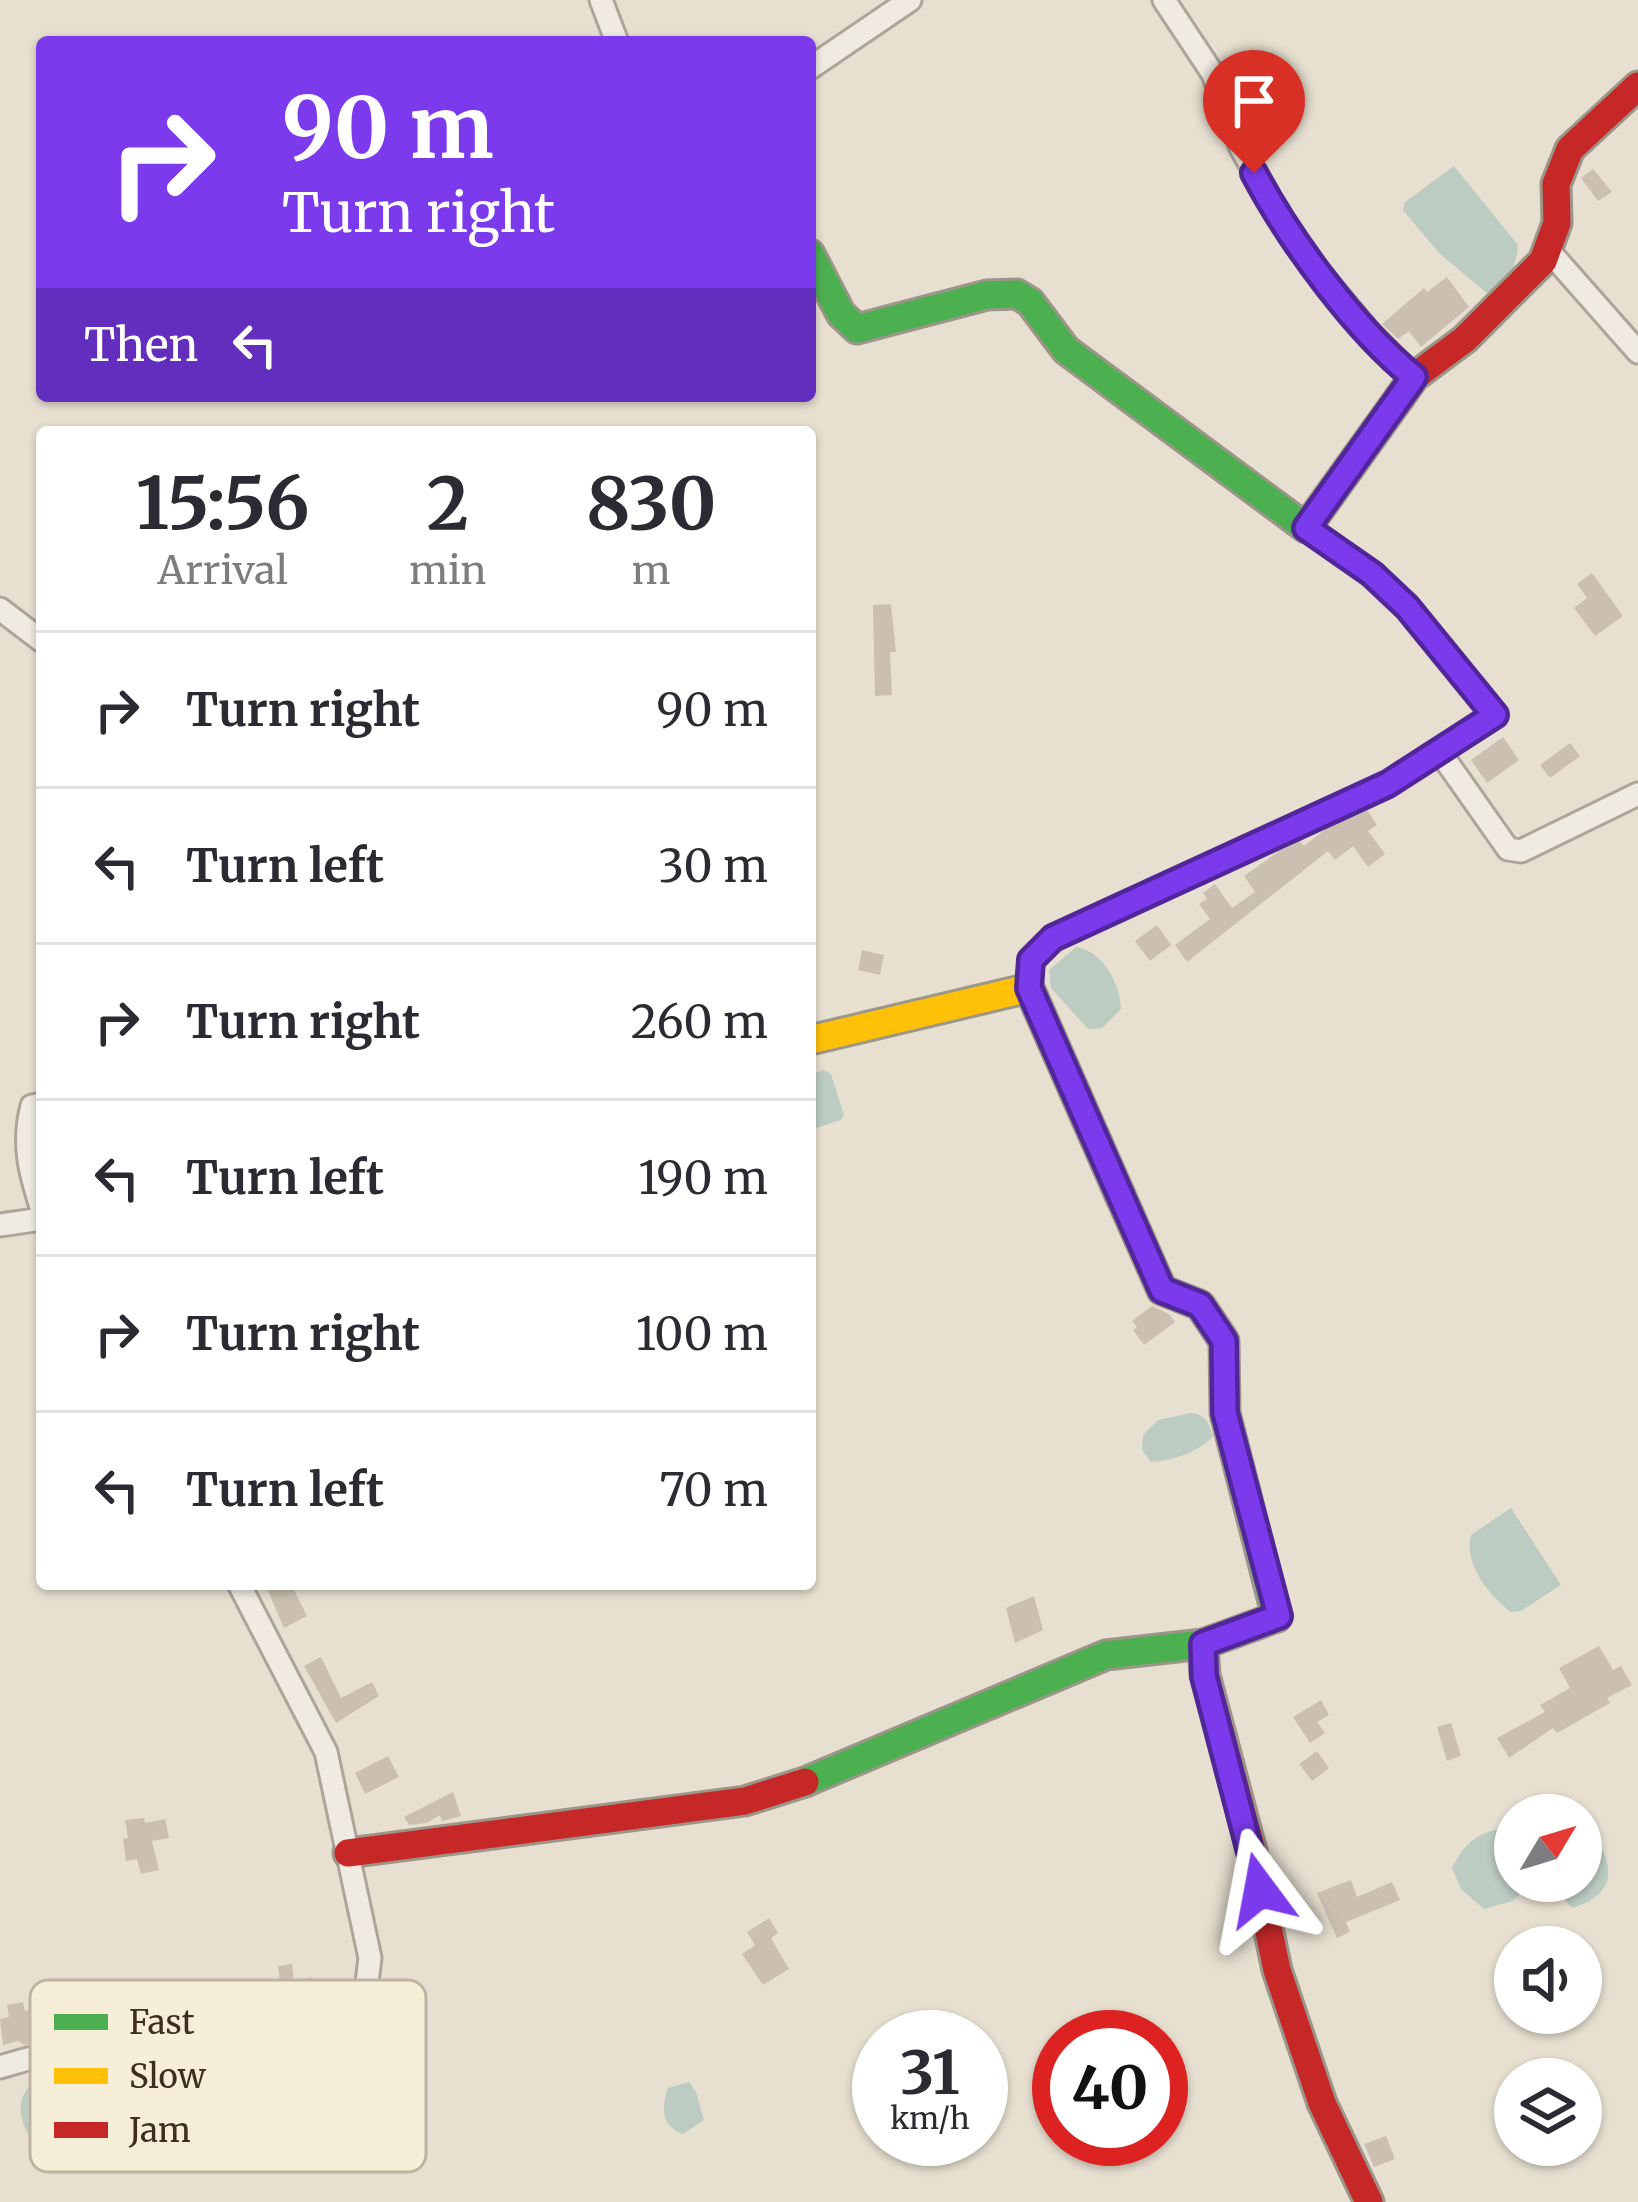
<!DOCTYPE html>
<style>
body{margin:0;font-family:Merriweather,serif;background:#f7f7f7;color:#2b2b33;height:100vh;display:flex;flex-direction:column;font-size:45px;white-space:nowrap}
*{box-sizing:border-box;margin:0}
p{font-size:39px;color:#7c7c81}
.icon{flex:none;width:66px;height:66px;fill:none;stroke:currentColor;stroke-width:2;stroke-linecap:round;stroke-linejoin:round}
.map{position:relative;flex:1;overflow:hidden}
.details{position:absolute;left:36px;top:426px;width:780px;height:1164px;display:flex;flex-direction:column;background:#fff;border-radius:12px;box-shadow:0 3px 9px #0004}
.details>*{flex:none}
.banner{position:absolute;left:36px;top:36px;width:780px;height:366px;border-radius:12px;box-shadow:0 3px 9px #0004;background:#7c3aed;color:#fff;overflow:hidden}
.needle{width:78px;rotate:52deg}
.controls{position:absolute;left:1494px;top:1794px;display:grid;gap:24px}
.controls a{display:grid;place-items:center;width:108px;height:108px;border-radius:50%;background:#fff;box-shadow:0 3px 9px #0004;font-size:60px}
.speed{position:absolute;left:852px;top:2010px;display:flex;gap:24px;font-size:60px;font-weight:700;text-align:center}
.speed>*{display:grid;place-content:center;width:156px;height:156px;border-radius:50%;background:#fff;box-shadow:0 3px 9px #0004;line-height:1}
.speed small{font-size:30px;font-weight:400}
.speed .limit{border:18px solid #d22;background:#fff;color:#111}
.pin{position:absolute;display:grid;place-items:center;width:102px;height:102px;color:#fff;margin:-123px -51px;border-radius:50% 50% 50% 0;rotate:-45deg;box-shadow:0 0 12px #0007}
.pin .icon{rotate:45deg}
.me{position:absolute;width:132px;margin:-66px;rotate:347deg;stroke-linejoin:round;filter:drop-shadow(0 0 9px #0008)}
.turn{display:flex;align-items:center;gap:42px;height:252px;padding:0 48px;font-size:54px}
.turn .icon{width:156px;height:156px;stroke-width:2.5}
.turn b{display:block;font-size:84px;line-height:102px}
.then{display:flex;align-items:center;height:114px;padding:0 48px;background:#0003;gap:24px;font-size:45px}
.eta{display:flex;justify-content:space-evenly;align-items:center;height:204px;text-align:center}
.eta b{font-size:72px;font-weight:700;line-height:84px}
ul{padding:0;list-style:none}
li{display:flex;align-items:center;gap:36px;height:156px;padding:0 48px;border-top:3px solid #e1e1e2}
li div{flex:1}
li b{display:block;font-size:45px}
li em{font-style:normal}
.map>svg:first-child{display:block}
.water{fill:#bcccc2}
.building{fill:#cbbfb2}
.lines{fill:none;stroke-linecap:round;stroke-linejoin:round}
.street-casing{stroke:#ada599;stroke-width:27}
.fast-casing{stroke:#9c958a;stroke-width:33}
.slow-casing{stroke:#9c958a;stroke-width:33}
.jam-casing{stroke:#9c958a;stroke-width:33}
.street{stroke:#efebe3;stroke-width:21}
.fast{stroke:#4caf50;stroke-width:27}
.slow{stroke:#ffc107;stroke-width:27}
.jam{stroke:#c62828;stroke-width:27}
.route-casing{stroke:#51269a;stroke-width:30}
.route{stroke:#7c3aed;stroke-width:21}
.key{fill:#f7eed8;stroke:#bfb4a1;stroke-width:3}
.key-label{font-size:33px;fill:#3d2e20}
</style>
<div class="map">
<svg width="1638" height="2202" viewBox="0 0 1638 2202">
<rect width="100%" height="100%" fill="#e7e0d1"/>
<path class="water" d="M1454 166 1518 245C1517 265 1507 285 1489 295L1439 253 1403 210 1405 202Z
M1076 947C1103 951 1120 983 1121 1009L1102 1028 1088 1029 1051 988 1049 970Z
M823 1070 831 1074 844 1115 841 1120 816 1128 810 1122V1075Z
M1190 1413C1206 1414 1208 1422 1213 1436 1200 1452 1171 1461 1151 1462L1142 1450 1143 1435 1158 1420Z
M1511 1508 1561 1585 1521 1611 1511 1612C1489 1596 1463 1563 1471 1535Z
M1581 1822C1613 1853 1625 1893 1572 1908L1548 1881H1581Z
M1504 1828 1515 1839V1881H1533L1513 1901 1484 1909 1461 1889 1452 1868C1465 1843 1476 1833 1504 1828Z
M125 2065 136 2076 148 2110 82 2141 63 2156 50 2160C29 2145 9 2108 29 2087L93 2069Z
M689 2082 696 2092 704 2120 683 2134C661 2126 661 2109 668 2088Z"/>
<path class="building" d="M1593 169 1612 192 1598 201 1581 178Z
M1447 277 1469 307 1421 347 1409 331 1398 339 1382 324 1424 288 1427 292Z
M1592 573 1623 616 1595 636 1574 608 1587 598 1577 584Z
M891 604 896 652H890L892 695 875 696 873 605Z
M1503 737 1519 760 1487 783 1471 760Z
M1570 743 1580 756 1550 778 1540 765Z
M1367 810 1377 825 1368 831 1385 854 1368 867 1353 846 1335 860 1328 851 1187 962 1175 945 1210 919 1199 904 1207 899 1203 893 1215 884 1232 908 1255 892 1244 876 1279 851 1300 841 1304 846 1327 828Z
M1157 925 1171 945 1150 961 1135 941Z
M862 950 884 955 880 975 858 970Z
M1152 1306 1169 1314 1175 1322 1144 1345 1133 1330 1137 1327 1132 1321Z
M265 1584H291L307 1616 284 1628Z
M1034 1596 1043 1630 1015 1643 1006 1608Z
M1599 1646 1613 1670 1621 1666 1632 1685 1607 1698 1610 1703 1557 1733 1553 1728 1509 1758 1497 1738 1545 1712 1540 1705 1570 1688 1559 1668Z
M321 1657 341 1698 372 1682 379 1696 336 1723 304 1666Z
M1321 1700 1329 1715 1317 1722 1325 1733 1310 1743 1293 1717Z
M1451 1723 1461 1756 1447 1761 1437 1727Z
M1317 1751 1329 1768 1312 1781 1299 1764Z
M388 1756 399 1777 365 1794 355 1773Z
M453 1792 461 1816 442 1821 440 1815 427 1823 409 1825 404 1817Z
M144 1818 145 1823 165 1819 169 1838 152 1841 159 1870 141 1874 137 1859 126 1861 123 1839 128 1838 125 1820Z
M1351 1880 1357 1897 1392 1882 1400 1900 1346 1922 1350 1932 1337 1938 1317 1893Z
M769 1918 778 1933 771 1938 789 1969 763 1985 742 1954 755 1945 747 1932Z
M292 1964 294 1981 312 1977 314 1987 281 1992 278 1966Z
M76 1998 79 2011 95 2007 99 2024 24 2045 18 2041 3 2045 0 2019 9 2017 7 2005 23 2002 25 2011Z
M1386 2136 1395 2159 1374 2167 1364 2144Z"/>
<g class="lines">
<g class="street-casing">
<path id="street" d="M601 0 617 42
M1164 0 1213 74 1241 148 1296 245 1370 333 1414 377
M810 68 910 0
M1548 250 1638 352
M0 609 42 641
M1439 751 1508 849 1521 851 1638 794
M1029 988 1031 960 1053 938 1388 784 1495 714 1407 607 1372 574 1306 528
M42 1104 32 1106C22 1144 30 1173 42 1210
M0 1225 42 1219
M0 2067C117 2032 239 2014 360 1995L367 1982 370 1958 326 1752 239 1584"/>
</g>
<g class="fast-casing">
<path id="fast" d="M810 254 841 314 857 329 987 295 1017 294 1030 302 1066 350 1306 528 1400 397
M1120 1195 1162 1290 1200 1305 1224 1341 1225 1413 1277 1617
M805 1782 1106 1655 1203 1644"/>
</g>
<g class="slow-casing">
<path id="slow" d="M810 1040 1029 988 1120 1195"/>
</g>
<g class="jam-casing">
<path id="jam" d="M1400 397 1414 377 1465 339 1543 261 1557 223 1556 184 1570 149 1638 86
M1277 1617 1203 1644 1205 1675 1252 1851 1277 1970 1322 2103 1369 2202
M348 1853 745 1801 805 1782"/>
</g>
<use href="#street" class="street"/>
<use href="#fast" class="fast"/>
<use href="#slow" class="slow"/>
<use href="#jam" class="jam"/>
</g>
<g class="lines">
<g class="route-casing">
<path id="route" d="M1254 173C1289 239 1356 331 1414 377L1306 528 1372 574 1407 607 1495 715 1388 784 1053 938 1031 960 1029 988 1162 1290 1200 1305 1224 1341 1225 1413 1279 1616 1203 1644 1204 1676 1260 1890"/>
</g>
<use href="#route" class="route"/>
</g>
<rect x="30" y="1980" width="396" height="192" rx="18" class="key"/>
<rect x="54" y="2014" width="54" height="16" fill="#4caf50"/>
<rect x="54" y="2068" width="54" height="16" fill="#ffc107"/>
<rect x="54" y="2122" width="54" height="16" fill="#c62828"/>
<g class="key-label">
<text x="129" y="2034">Fast</text>
<text x="129" y="2088">Slow</text>
<text x="129" y="2142">Jam</text>
</g>
</svg>
<div class="controls">
<a><svg class="needle" viewBox="-14 -14 28 28"><path d="M0-13l5 13h-10z" fill="#e53935"/><path d="M0 13l5-13h-10z" fill="#7c7c81"/></svg></a>
<a><svg class="icon" aria-label="sound" viewBox="0 0 24 24"><path d="M4 9h4l5-4v14l-5-4H4zM17 9q2 3 0 6"/></svg></a>
<a><svg class="icon" aria-label="layers" viewBox="0 0 24 24"><path d="M12 4l9 5-9 5-9-5zM3 14l9 5 9-5"/></svg></a>
</div>
<div class="speed"><div>31<small>km/h</small></div><div class="limit">40</div></div>
<div class="pin" style="left:1254px;top:173px;background:#d93025"><svg class="icon" aria-label="arrive" viewBox="0 0 24 24"><path d="M6 21V4h12l-3 4 3 4H6"/></svg></div>
<svg class="me" style="left:1260px;top:1890px" viewBox="-20 -20 40 40"><path d="M0-17L14 15 0 8-14 15z" fill="#7c3aed" stroke="#fff" stroke-width="4"/></svg>
<div class="banner">
<div class="turn"><svg class="icon" aria-label="right" viewBox="0 0 24 24"><path d="M7 20v-9h11M14 6l5 5-5 5"/></svg><div><b>90 m</b>Turn right</div></div>
<div class="then">Then<svg class="icon" aria-label="left" viewBox="0 0 24 24"><path d="M17 20v-9H6M10 6l-5 5 5 5"/></svg></div>
</div>
<section class="details">
<div class="eta">
<div><b>15:56</b><p>Arrival</p></div>
<div><b>2</b><p>min</p></div>
<div><b>830</b><p>m</p></div>
</div>
<ul>
<li><svg class="icon" aria-label="right" viewBox="0 0 24 24"><path d="M7 20v-9h11M14 6l5 5-5 5"/></svg><div><b>Turn right</b></div><em>90 m</em></li>
<li><svg class="icon" aria-label="left" viewBox="0 0 24 24"><path d="M17 20v-9H6M10 6l-5 5 5 5"/></svg><div><b>Turn left</b></div><em>30 m</em></li>
<li><svg class="icon" aria-label="right" viewBox="0 0 24 24"><path d="M7 20v-9h11M14 6l5 5-5 5"/></svg><div><b>Turn right</b></div><em>260 m</em></li>
<li><svg class="icon" aria-label="left" viewBox="0 0 24 24"><path d="M17 20v-9H6M10 6l-5 5 5 5"/></svg><div><b>Turn left</b></div><em>190 m</em></li>
<li><svg class="icon" aria-label="right" viewBox="0 0 24 24"><path d="M7 20v-9h11M14 6l5 5-5 5"/></svg><div><b>Turn right</b></div><em>100 m</em></li>
<li><svg class="icon" aria-label="left" viewBox="0 0 24 24"><path d="M17 20v-9H6M10 6l-5 5 5 5"/></svg><div><b>Turn left</b></div><em>70 m</em></li>
</ul>
</section>
</div>
